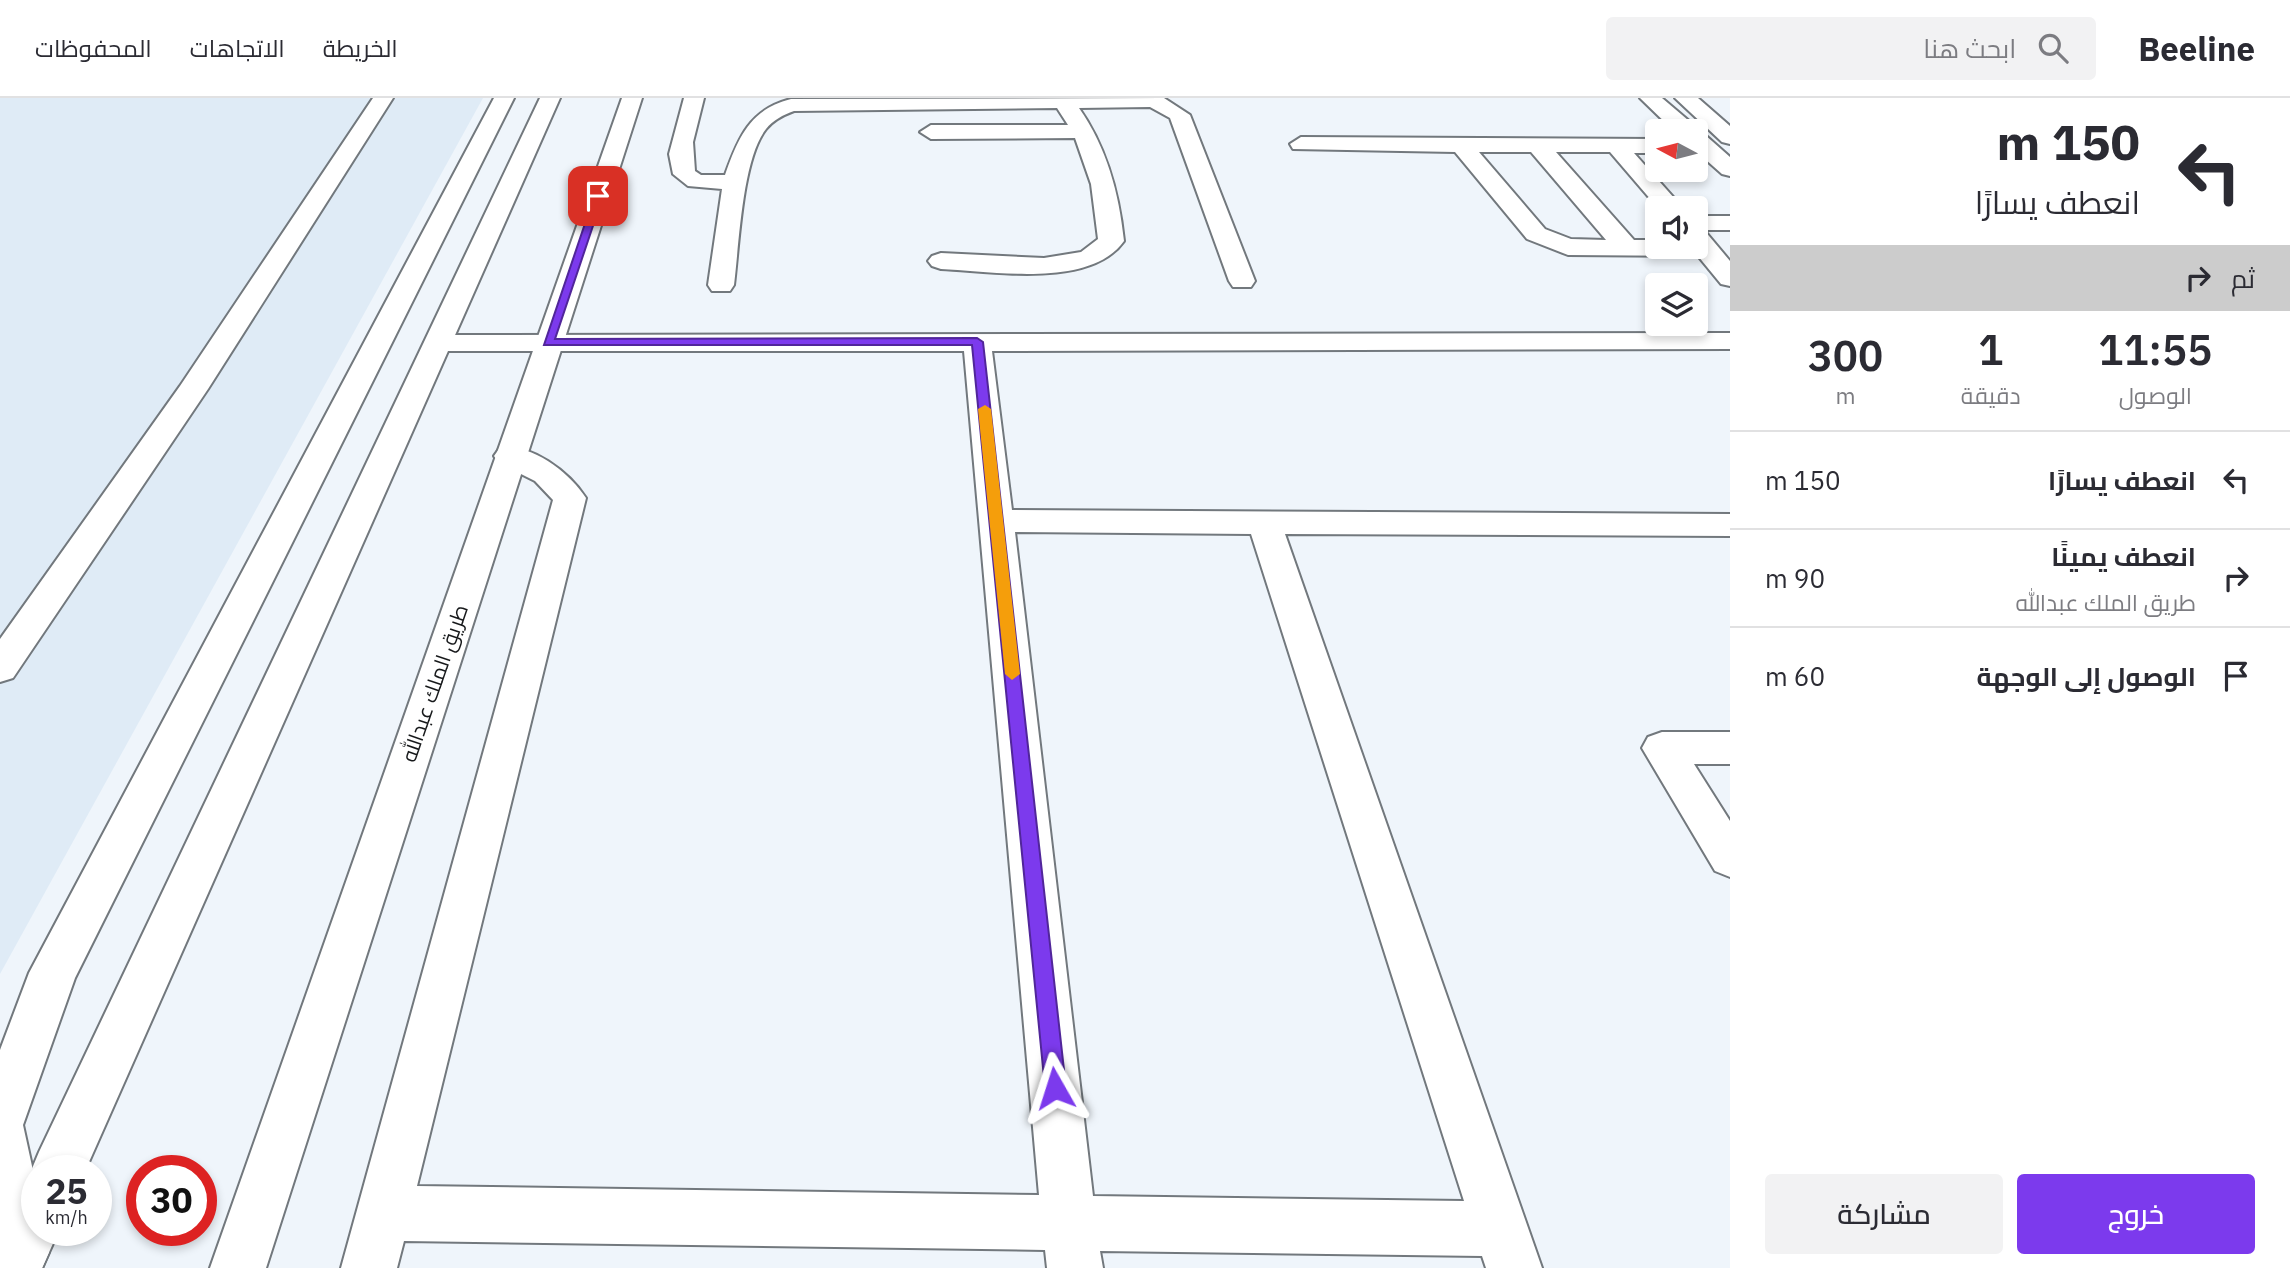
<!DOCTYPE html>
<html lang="ar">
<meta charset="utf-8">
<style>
body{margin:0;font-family:"IBM Plex Sans",Cairo,sans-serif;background:#f2f2f3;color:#2b2b33;direction:rtl;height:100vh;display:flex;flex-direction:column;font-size:26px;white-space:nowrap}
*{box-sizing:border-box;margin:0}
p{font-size:23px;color:#7c7c81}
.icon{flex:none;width:38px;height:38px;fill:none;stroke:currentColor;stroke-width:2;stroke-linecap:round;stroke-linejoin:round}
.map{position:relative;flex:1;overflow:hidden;direction:ltr}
.details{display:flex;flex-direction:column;background:#fff;width:560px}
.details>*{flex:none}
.top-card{background:#fff;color:#2b2b33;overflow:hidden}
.needle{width:46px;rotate:277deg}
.tools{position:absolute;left:1645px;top:21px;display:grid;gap:14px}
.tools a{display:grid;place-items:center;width:63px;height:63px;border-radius:7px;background:#fff;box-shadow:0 4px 10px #0003;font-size:35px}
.speed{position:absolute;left:21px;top:1057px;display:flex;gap:14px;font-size:35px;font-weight:700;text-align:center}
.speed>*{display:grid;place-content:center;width:91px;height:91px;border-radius:50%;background:#fff;box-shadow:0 4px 10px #0003;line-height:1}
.speed small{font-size:18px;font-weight:400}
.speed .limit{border:10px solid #d22;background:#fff;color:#111}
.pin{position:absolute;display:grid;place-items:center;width:60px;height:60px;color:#fff;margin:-30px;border-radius:14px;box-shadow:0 4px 10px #0006}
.me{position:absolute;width:77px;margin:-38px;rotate:354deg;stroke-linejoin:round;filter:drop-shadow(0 0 5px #0008)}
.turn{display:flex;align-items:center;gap:24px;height:147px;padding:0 35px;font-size:32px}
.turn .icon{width:91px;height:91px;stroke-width:2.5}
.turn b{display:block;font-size:49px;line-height:60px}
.then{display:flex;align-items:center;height:66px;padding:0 35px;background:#0003;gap:14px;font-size:26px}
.eta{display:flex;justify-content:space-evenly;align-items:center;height:119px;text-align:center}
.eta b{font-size:42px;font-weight:600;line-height:49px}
.action{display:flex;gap:14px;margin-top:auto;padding:14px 35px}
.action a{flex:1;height:80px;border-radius:7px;background:#7c3aed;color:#fff;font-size:28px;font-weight:600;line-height:80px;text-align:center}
.action a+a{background:#f2f2f3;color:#2b2b33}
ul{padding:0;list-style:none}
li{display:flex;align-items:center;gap:21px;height:98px;padding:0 35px;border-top:2px solid #e1e1e2}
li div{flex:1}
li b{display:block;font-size:26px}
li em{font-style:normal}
header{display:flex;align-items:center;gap:42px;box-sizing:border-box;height:98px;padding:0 35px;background:#fff;border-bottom:2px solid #e1e1e2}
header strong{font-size:33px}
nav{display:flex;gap:38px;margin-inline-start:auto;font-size:24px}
.search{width:490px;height:63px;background:#f2f2f3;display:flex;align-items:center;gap:18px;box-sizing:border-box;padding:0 24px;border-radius:7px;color:#7c7c81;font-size:26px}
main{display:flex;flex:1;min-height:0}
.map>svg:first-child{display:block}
.built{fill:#dfebf6}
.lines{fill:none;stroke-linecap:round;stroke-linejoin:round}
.minor-casing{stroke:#72787d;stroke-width:4}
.major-casing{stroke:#72787d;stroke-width:4}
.minor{fill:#fff;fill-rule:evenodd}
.major{fill:#fff;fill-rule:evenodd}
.route{fill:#7c3aed;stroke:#51269a;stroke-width:2}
.slow{fill:#f59e0b}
.labels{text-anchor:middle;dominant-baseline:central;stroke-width:7;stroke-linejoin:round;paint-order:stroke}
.street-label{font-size:21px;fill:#16181a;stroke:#fff}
</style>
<header>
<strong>Beeline</strong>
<div class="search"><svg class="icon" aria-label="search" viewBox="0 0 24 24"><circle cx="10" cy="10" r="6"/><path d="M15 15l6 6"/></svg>ابحث هنا</div>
<nav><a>الخريطة</a><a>الاتجاهات</a><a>المحفوظات</a></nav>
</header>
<main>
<section class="details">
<div class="top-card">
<div class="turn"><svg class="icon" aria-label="left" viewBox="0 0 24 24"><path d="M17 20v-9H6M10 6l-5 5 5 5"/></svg><div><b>150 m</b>انعطف يسارًا</div></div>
<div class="then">ثم<svg class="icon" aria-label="right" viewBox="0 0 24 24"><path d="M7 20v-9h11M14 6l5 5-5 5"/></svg></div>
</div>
<div class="eta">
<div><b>11:55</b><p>الوصول</p></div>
<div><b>1</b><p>دقيقة</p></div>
<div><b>300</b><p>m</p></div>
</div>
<ul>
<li><svg class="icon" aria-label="left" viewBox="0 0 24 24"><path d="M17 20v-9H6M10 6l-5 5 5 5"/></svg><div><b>انعطف يسارًا</b></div><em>150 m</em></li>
<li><svg class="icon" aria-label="right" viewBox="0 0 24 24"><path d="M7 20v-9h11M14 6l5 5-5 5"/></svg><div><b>انعطف يمينًا</b><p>طريق الملك عبدالله</p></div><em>90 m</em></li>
<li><svg class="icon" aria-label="arrive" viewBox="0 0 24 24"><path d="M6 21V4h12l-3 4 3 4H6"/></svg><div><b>الوصول إلى الوجهة</b></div><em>60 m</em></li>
</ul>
<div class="action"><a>خروج</a><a>مشاركة</a></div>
</section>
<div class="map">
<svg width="1730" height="1170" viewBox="0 0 1730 1170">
<rect width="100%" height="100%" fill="#eff5fb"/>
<path class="built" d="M0 0H483L0 876Z"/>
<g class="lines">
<g class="minor-casing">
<path id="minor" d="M373 0H393L208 291 13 580 0 584V541L180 288Z
M494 0H514L75 880 23 1027 37 1091V1132H45L49 1154 42 1170H0V952L29 875Z
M684 0H704L693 44 695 73 701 77H725C738 40 750 11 791 1L1164 0 1190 17 1255 183 1251 189H1233L1229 183 1170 20 1150 9 1079 10C1107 50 1119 95 1124 143 1090 191 992 173 941 171L932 168 928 163 932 158 941 155 1044 160 1081 154 1098 141 1091 86 1075 40 931 41 920 34 931 27H1068L1057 10 794 13C783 17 773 22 766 31 742 61 739 148 734 187L730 193H712L708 187 722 91 688 88 673 76 669 56Z
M1640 0H1662L1695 28 1697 35 1704 36 1730 59V78L1722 76 1696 53V33H1674Z
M1301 39 1657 41V55H1634L1683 110H1658L1610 54H1556L1634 142H1657V149H1696V118H1730V132H1704L1730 163V188L1721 186 1698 158 1568 157 1527 141 1455 54 1293 51 1290 46ZM1479 54H1531L1606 142 1571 141 1545 131Z
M1730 235V251L992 253 1012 412 1730 416V438L1285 436 1542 1170H1486L1482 1158 1100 1153 1103 1170H1047L1045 1152 404 1143 397 1170H341L553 402 535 383 499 365 494 358 499 351C530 343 570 375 586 400L417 1088 1039 1097 964 253H438L428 251 424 245 428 239 438 237ZM1015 434 1251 436 1464 1103 1093 1098Z
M1662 634H1730V666H1694L1730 723V779L1715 773 1642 650 1648 639Z"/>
</g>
<g class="major-casing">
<path id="major" d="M540 0H560L85 1073H37V1086L31 1073 39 1054Z
M622 0H642L266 1170H210Z
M1675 0H1698L1730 28V46L1722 44Z
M37 1092V1132H59L42 1170H0V1138L18 1100Z"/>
</g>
<use href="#minor" class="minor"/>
<use href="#major" class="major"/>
</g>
<path class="route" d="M595 96 603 98 555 241 977 240 983 244 1066 990 1062 997 1055 1000 1048 997 1045 990 972 247H544Z"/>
<path class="slow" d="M985 307 991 311 1020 576 1012 582 1005 576 978 311Z"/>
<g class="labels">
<g class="street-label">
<text transform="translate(434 585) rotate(-71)">طريق الملك عبدالله</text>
</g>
</g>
</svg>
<div class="tools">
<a><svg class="needle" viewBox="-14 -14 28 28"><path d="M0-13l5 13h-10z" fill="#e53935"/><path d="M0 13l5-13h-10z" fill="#7c7c81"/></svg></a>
<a><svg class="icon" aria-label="sound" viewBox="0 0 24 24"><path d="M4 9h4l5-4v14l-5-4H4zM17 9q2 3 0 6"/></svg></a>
<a><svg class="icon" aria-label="layers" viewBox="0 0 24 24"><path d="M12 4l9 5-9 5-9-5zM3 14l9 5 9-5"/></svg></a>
</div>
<div class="speed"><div>25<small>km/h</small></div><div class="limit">30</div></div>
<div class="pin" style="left:598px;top:98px;background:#d93025"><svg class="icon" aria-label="arrive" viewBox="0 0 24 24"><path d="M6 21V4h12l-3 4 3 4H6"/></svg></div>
<svg class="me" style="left:1055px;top:990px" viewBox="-20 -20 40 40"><path d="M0-17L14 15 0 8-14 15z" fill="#7c3aed" stroke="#fff" stroke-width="4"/></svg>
</div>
</main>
